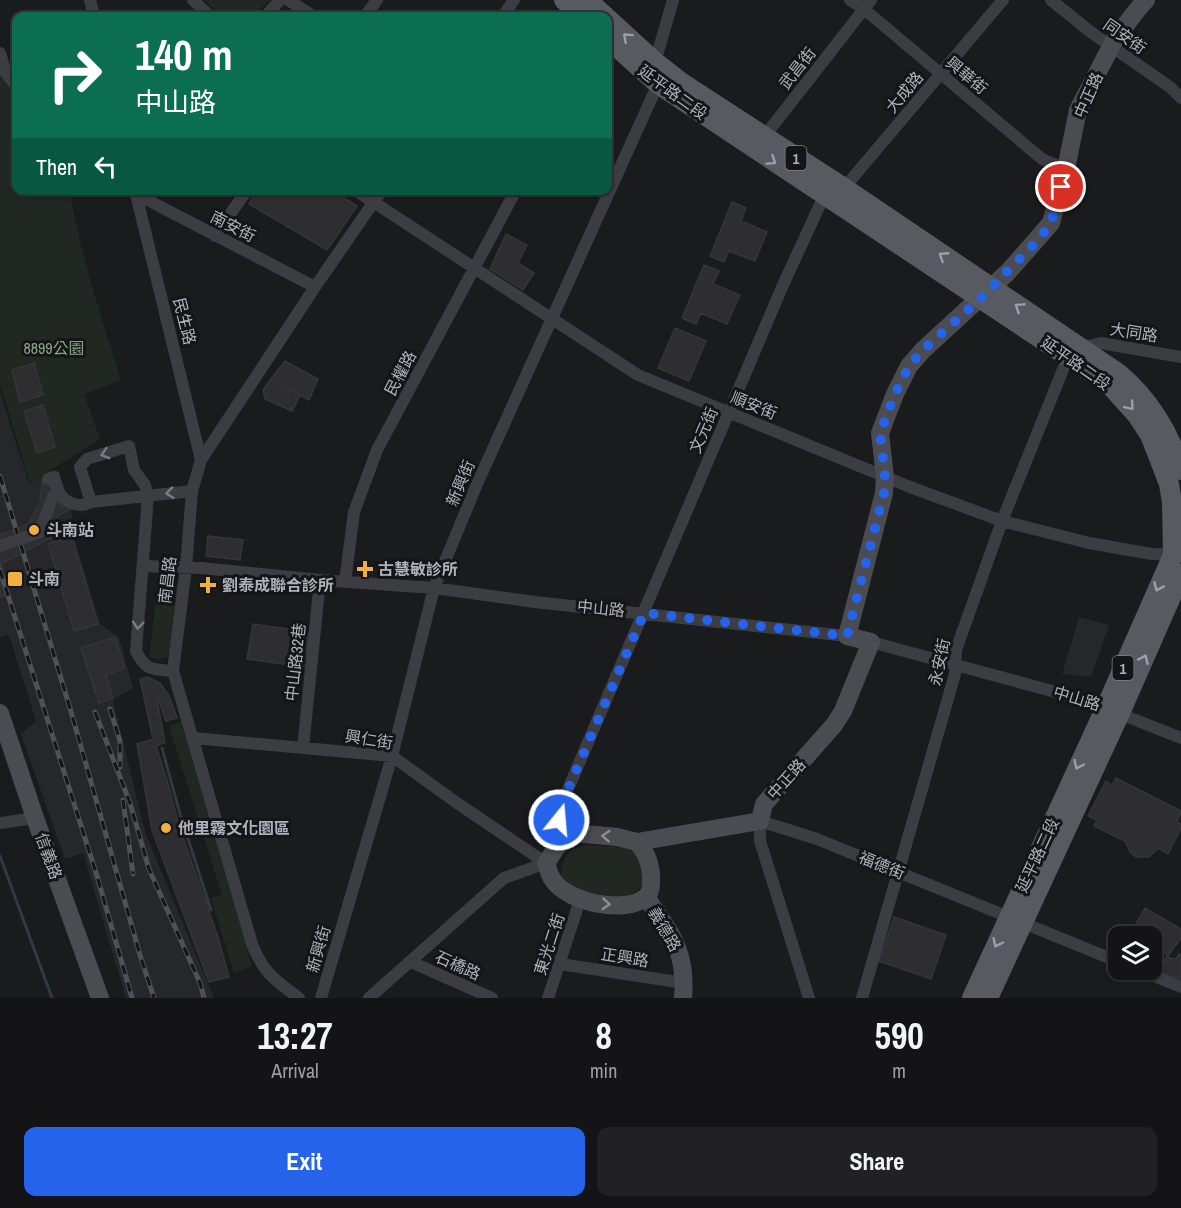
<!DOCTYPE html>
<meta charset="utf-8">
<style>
body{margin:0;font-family:"Archivo Narrow","Noto Sans TC",sans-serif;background:#212123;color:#f1f3f6;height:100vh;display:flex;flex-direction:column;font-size:22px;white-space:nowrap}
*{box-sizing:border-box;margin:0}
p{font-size:20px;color:#9d9ea1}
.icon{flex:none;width:33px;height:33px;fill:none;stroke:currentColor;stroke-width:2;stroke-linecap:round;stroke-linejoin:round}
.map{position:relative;height:998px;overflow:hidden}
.panel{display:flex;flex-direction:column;background:#141416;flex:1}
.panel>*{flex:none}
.guide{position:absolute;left:12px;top:12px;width:600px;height:183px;border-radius:12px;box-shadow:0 2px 4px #0004,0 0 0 2px #333335;background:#0b6e4f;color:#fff;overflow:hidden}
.controls{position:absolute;left:1108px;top:926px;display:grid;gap:12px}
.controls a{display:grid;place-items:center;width:54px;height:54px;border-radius:12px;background:#141416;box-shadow:0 2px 4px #0004,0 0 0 2px #333335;font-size:30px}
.pin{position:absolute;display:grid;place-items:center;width:51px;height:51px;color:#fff;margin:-26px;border:3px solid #fff;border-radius:50%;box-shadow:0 2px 6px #0007}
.me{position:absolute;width:66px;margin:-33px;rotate:17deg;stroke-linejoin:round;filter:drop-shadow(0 0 4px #0008)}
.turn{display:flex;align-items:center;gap:21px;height:126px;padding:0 24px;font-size:27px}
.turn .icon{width:78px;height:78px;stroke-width:2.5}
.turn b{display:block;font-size:42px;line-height:51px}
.then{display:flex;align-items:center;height:57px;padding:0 24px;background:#0003;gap:12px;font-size:22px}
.eta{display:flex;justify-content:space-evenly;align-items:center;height:102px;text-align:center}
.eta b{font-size:36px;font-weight:800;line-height:42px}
.primary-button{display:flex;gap:12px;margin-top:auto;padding:12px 24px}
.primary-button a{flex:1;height:69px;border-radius:12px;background:#2563eb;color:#fff;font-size:24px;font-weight:800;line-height:69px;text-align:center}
.primary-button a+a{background:#212123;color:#f1f3f6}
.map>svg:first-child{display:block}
.built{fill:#26272a}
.green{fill:#202821}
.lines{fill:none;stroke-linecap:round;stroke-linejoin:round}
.stream{stroke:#303a41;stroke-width:3}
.building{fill:#2e2e31;stroke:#353539;stroke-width:1.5}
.street{stroke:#3c3d42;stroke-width:12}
.secondary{stroke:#4a4c52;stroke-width:18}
.primary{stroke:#585a61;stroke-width:20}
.rail-casing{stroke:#4f5157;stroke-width:5}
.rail{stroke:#151518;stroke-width:3;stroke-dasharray:9;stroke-linecap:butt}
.street-bridge{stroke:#3c3d42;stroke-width:12}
.oneway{stroke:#9ca0aa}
.oneway2{stroke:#7a7d85}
.oneway3{stroke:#8a8e97}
.route{stroke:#2563eb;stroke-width:10;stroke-dasharray:0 18}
.poi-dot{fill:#efaf41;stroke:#151518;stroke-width:2}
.labels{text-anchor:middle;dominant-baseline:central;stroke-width:6;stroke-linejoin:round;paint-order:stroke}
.shield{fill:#151518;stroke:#7f838b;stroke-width:1.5}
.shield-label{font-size:15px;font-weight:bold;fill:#adb2bc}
.street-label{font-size:16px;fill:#adb2bc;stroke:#151518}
.park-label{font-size:16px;fill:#85a686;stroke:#151518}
.poi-label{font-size:16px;font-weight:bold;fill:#adb2bc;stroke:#151518;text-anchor:start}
</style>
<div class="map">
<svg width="1181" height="998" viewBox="0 0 1181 998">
<rect width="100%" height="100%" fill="#1a1b1d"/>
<path class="built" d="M0 392 29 484 53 470 58 471 72 513 73 535 100 624 119 637 133 688 113 700 145 832 214 998H126L83 853 65 859 21 734 36 721 9 635 0 637Z
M1079 617 1109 625 1091 677 1062 674Z"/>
<path class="green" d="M205 0H270C251 21 222 22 205 0Z
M0 71 16 93V190L70 191C80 255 102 318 121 380L84 394 100 439 30 483 0 384Z
M163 579 170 580 179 586 170 652 167 657 158 659 149 657 158 583Z
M181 721 252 966 234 973 211 898 222 895 169 726Z
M585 845C602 847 633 843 642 861 645 867 643 878 643 885 624 902 613 901 589 893 574 888 572 888 561 875 562 857 568 849 585 845Z"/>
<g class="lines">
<path class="stream" d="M162 748 180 814 211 910
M0 856 52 998"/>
</g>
<path class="building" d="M257 190H332L357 206 327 250 249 204Z
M732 202 746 208 741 221 767 232 755 261 729 251 724 262 710 256Z
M506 234 527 245 518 263 534 273 523 290 490 269Z
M704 265 719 271 713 284 740 295 727 324 701 313 696 324 682 318Z
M675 328 706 341 689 381 658 368Z
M285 361 318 379 309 400 270 380Z
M34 363 43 395 20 402 12 370Z
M270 380 300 395 292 411 265 399 263 390Z
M43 405 55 447 37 453 24 411Z
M58 472 70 509 57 516 52 537 1 564 6 596 0 597V535L28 524 40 502 43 476Z
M208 536 243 540 240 560 206 556Z
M72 537 98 624 74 631 48 544Z
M253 624 309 632 304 667 247 659Z
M115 637 125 668 106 675 113 698 99 703 81 648Z
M147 677 160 683 169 696 157 700 165 742 156 746 167 780 179 826 218 937 229 977 209 982 152 830 137 744 153 739 140 679Z
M170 698 177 718 166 721 159 701Z
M1116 778 1181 811 1177 822 1181 824V828L1168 854 1158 848 1149 857H1136L1130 852 1125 841 1094 826 1097 820 1088 816 1106 781 1112 785Z
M1145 908 1181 929V938L1168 956 1152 946V936H1136L1131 933Z
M894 917 946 935 931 979 879 961Z
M1179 954 1181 955V979L1160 972 1166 957 1176 959Z"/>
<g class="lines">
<path class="street" d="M90 0 94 16
M193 0 210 16
M288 0 313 16
M850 0 864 9 1042 159 1066 169
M1051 0 1092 33 1170 87 1181 98
M266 16 280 0
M365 16 377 0
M503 16 514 0
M0 53 6 73 13 82 16 83
M759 138 764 137 871 0
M135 190 201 460
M355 190 638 375 910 487 1002 521 1089 543 1152 554 1177 555
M136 194 315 287
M215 236 247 190
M48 479 54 477C55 481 56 487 58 491 64 503 80 509 91 502L192 491
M91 502 80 467 87 459 129 446 134 470 145 485 148 496 136 651C146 671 152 669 173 671
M143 566 201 568 320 580 434 588 535 602 847 636
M345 582 354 512 377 450 516 190
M871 642 1085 700 1181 738
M193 738 392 756 457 803 546 863
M303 748 320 580
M0 823 35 818
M574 833 559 820 560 808 783 285 824 196 844 188 1003 0
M411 962 492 998
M560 964 684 983
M1137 969 1181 987
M299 998C274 979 264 974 252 944L173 671 186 568 192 491 201 460 315 287 382 190
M321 998 392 756 434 588 477 484 658 84 655 62 673 0
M369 998 504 878 546 863
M548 998 580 900
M809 998 760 841V821L817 839 1119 962
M862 998 955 674 956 650 1002 521 1068 357 1082 348 1101 343 1181 357"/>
<path class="secondary" d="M0 713 35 818 100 998
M637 842C646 853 650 861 651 875 651 882 652 892 646 897 625 915 567 902 553 880 549 875 548 868 546 863L559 844 574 833 617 837 637 842 760 821 764 804 834 725 843 711 871 642 847 636 884 493 885 477 880 433 895 394 909 366 923 350 1008 272 1051 223 1066 169 1078 110 1115 39 1137 10 1146 0
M646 897C671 934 687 951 683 998"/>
<path class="primary" d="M564 0 582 16
M587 0 605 16
M608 19 655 62 682 83 844 188 1118 373C1148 398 1170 433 1181 470
M608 39 658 84 1109 384 1137 415 1150 435 1161 463 1169 484 1172 502 1173 555 1106 707 972 998
M988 998 1120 713 1181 574"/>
<g class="rail-casing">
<path id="rail" d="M0 476 72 715 140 955 154 998
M0 570 97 876 132 998
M110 709 120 741V767
M95 712 130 803 149 869 200 983 204 998
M123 800 133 874"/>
</g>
<use href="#rail" class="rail"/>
<path class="street-bridge" d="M0 546 40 532 53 496"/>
</g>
<defs><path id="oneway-chevron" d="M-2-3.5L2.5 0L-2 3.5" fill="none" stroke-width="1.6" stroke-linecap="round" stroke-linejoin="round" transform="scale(1.5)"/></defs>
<g class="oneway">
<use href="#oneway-chevron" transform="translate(627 37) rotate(-138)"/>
<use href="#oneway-chevron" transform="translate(772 161) rotate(34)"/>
<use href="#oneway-chevron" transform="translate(943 256) rotate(-147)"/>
<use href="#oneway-chevron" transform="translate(1019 307) rotate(-146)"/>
<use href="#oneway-chevron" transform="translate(1130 406) rotate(50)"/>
<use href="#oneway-chevron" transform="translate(1158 587) rotate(114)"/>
<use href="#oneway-chevron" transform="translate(1144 659) rotate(-66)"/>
<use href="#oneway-chevron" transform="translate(1078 765) rotate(115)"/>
<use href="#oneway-chevron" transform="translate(997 943) rotate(115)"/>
</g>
<g class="oneway2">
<use href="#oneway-chevron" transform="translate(105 454) rotate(163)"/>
<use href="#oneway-chevron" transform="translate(170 493) rotate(174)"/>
<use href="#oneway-chevron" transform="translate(138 625) rotate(95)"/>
</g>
<g class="oneway3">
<use href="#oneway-chevron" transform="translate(606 836) rotate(-176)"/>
<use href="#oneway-chevron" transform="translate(606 904) rotate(5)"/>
</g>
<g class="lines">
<path class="route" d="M559 820 560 808 644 613 847 636 884 493 885 477 880 433 895 394 909 366 923 350 980 299 1038 240 1051 223 1061 187"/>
</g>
<g class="poi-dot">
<circle cx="34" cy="530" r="6"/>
<path d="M362 560h6v6h6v6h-6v6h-6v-6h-6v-6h6z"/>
<rect x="7" y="571" width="16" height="16" rx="3"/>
<path d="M205 576h6v6h6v6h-6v6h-6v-6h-6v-6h6z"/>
<circle cx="166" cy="828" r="6"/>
</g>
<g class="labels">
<g class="shield">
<rect x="785.5" y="146" width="21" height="24" rx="4.5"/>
<rect x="1112.5" y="656" width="21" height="24" rx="4.5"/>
</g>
<g class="shield-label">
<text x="796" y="158">1</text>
<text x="1123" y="668">1</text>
</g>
<g class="street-label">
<text transform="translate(1125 36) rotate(35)">同安街</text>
<text transform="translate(797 68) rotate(-52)">武昌街</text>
<text transform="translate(967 75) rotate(40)">興華街</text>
<text transform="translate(673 92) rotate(36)">延平路二段</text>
<text transform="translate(904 92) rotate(-50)">大成路</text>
<text transform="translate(1088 95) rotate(-66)">中正路</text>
<text transform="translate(233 226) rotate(27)">南安街</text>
<text transform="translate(185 321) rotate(76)">民生路</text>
<text transform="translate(1134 332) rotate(9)">大同路</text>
<text transform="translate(1076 363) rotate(35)">延平路二段</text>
<text transform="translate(400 373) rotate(-62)">民權路</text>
<text transform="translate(754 405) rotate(22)">順安街</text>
<text transform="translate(703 430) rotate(-67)">文元街</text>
<text transform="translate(460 483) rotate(-67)">新興街</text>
<text transform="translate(167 580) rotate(-83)">南昌路</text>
<text transform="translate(601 608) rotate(6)">中山路</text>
<text transform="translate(295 662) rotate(-84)">中山路32巷</text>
<text transform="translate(939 662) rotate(-78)">永安街</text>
<text transform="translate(1077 698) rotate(17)">中山路</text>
<text transform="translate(369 739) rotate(9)">興仁街</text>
<text transform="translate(786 779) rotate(-48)">中正路</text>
<text transform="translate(1037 855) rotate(-65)">延平路二段</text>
<text transform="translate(49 856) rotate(70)">信義路</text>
<text transform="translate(882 865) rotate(22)">福德街</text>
<text transform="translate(665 929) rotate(60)">義德路</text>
<text transform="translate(549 944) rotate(-72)">東光二街</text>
<text transform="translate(318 949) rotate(-74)">新興街</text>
<text transform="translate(625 957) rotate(9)">正興路</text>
<text transform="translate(458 965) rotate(24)">石橋路</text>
</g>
<g class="park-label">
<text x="54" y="348">8899公園</text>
</g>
<g class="poi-label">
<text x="46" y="530">斗南站</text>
<text x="378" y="569">古慧敏診所</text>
<text x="28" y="579">斗南</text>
<text x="222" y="585">劉泰成聯合診所</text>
<text x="178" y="828">他里霧文化園區</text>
</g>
</g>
</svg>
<div class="controls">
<a><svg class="icon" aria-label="layers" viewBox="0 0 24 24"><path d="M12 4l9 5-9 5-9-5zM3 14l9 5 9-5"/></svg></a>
</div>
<div class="pin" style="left:1061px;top:187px;background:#d93025"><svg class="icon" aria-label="arrive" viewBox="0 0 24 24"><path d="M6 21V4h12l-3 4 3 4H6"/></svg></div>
<svg class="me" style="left:559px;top:820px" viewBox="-20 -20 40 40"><circle r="17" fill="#2563eb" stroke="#fff" stroke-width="3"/><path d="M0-11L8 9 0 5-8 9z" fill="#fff"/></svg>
<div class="guide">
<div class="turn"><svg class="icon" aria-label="right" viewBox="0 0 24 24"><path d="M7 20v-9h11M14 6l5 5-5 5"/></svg><div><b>140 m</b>中山路</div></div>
<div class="then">Then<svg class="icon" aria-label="left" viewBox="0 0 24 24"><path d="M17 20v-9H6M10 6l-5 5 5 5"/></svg></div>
</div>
</div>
<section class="panel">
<div class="eta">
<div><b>13:27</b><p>Arrival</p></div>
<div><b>8</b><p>min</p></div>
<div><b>590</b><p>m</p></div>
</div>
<div class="primary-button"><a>Exit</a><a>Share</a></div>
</section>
